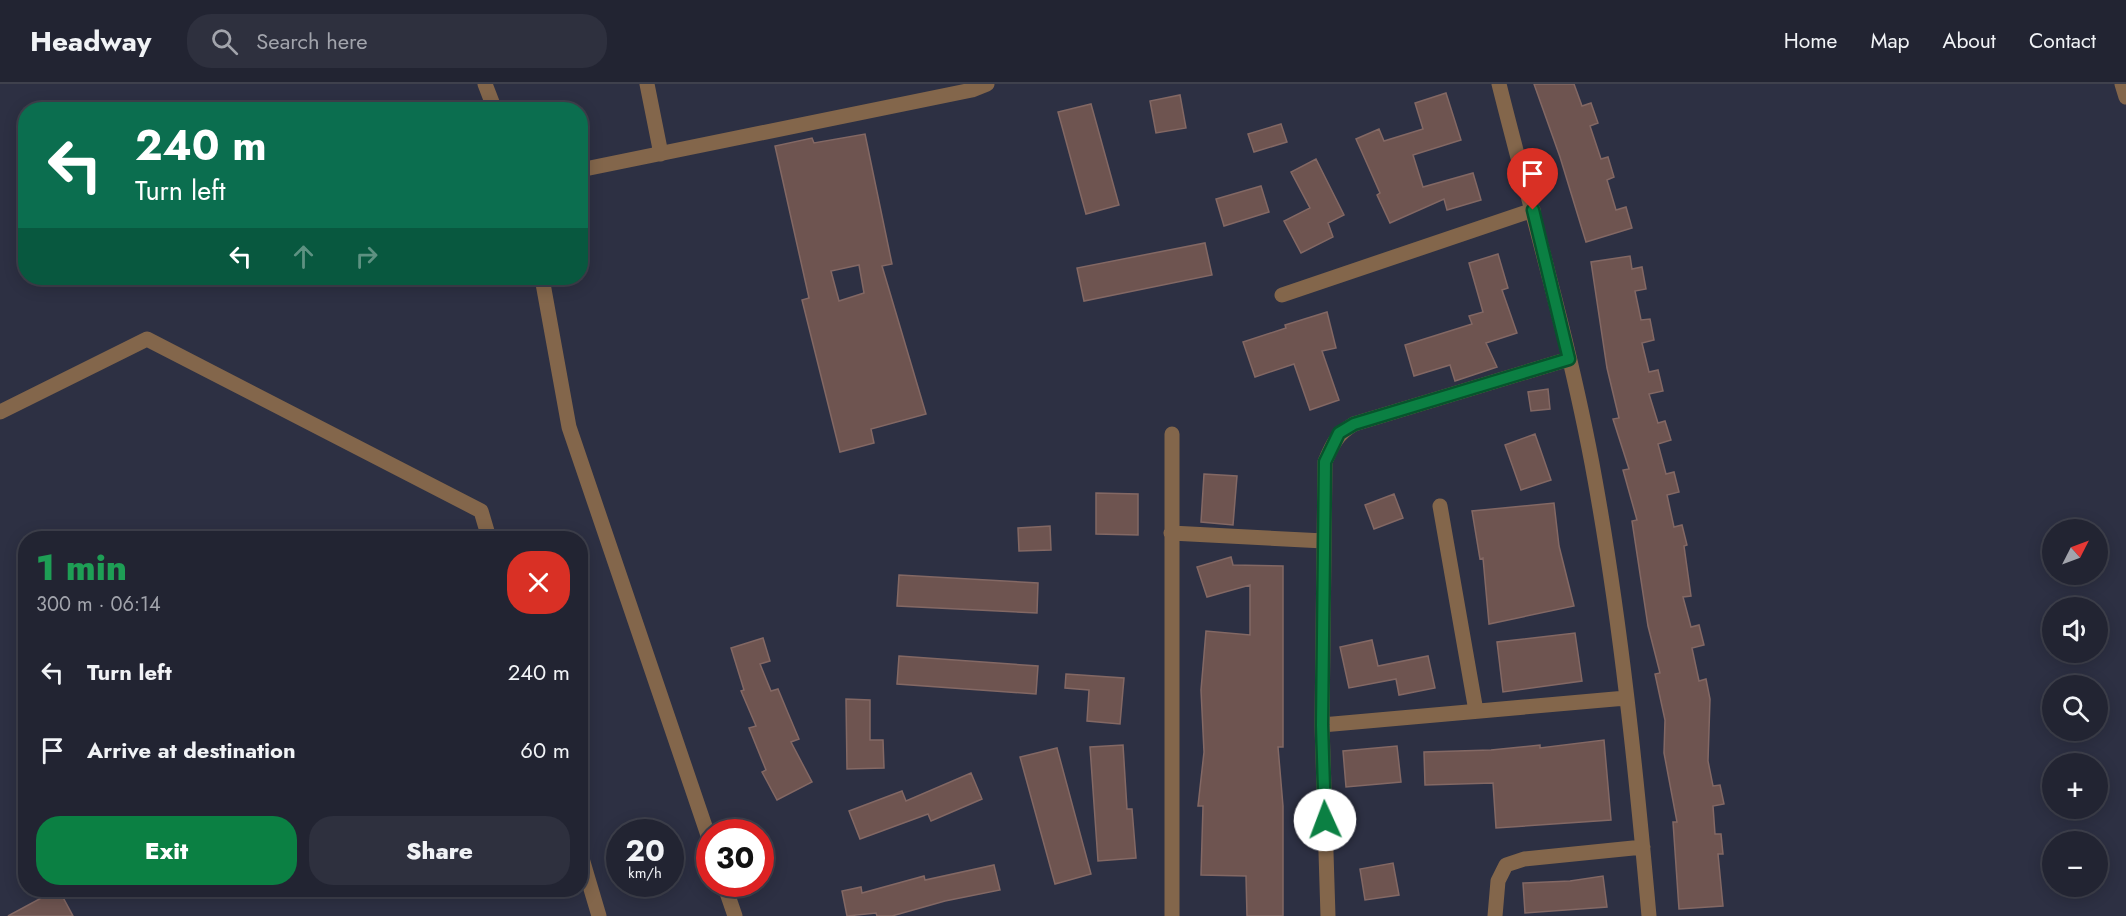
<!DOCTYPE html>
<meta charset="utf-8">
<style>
body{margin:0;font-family:Jost,sans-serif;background:#2e303e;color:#f1f3f6;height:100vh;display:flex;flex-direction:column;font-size:22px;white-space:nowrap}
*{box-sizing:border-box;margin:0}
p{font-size:20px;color:#a2a4ac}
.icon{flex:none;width:33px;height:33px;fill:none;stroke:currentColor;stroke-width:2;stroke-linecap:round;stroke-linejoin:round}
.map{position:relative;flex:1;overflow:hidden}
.details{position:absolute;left:18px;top:447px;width:570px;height:366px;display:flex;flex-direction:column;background:#222432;border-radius:24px;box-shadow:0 3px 15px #0003,0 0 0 2px #3f414d}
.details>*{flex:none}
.top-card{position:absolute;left:18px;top:18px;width:570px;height:183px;border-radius:24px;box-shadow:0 3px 15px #0003,0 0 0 2px #3f414d;background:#0b6e4f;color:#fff;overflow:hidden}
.needle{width:39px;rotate:48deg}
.buttons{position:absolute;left:2042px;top:435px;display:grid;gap:12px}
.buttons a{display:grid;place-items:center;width:66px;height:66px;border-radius:50%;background:#222432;box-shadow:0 3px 15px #0003,0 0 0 2px #3f414d;font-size:30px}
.speed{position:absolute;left:606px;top:735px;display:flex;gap:12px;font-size:30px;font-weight:700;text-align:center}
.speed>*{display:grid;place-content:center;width:78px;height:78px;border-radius:50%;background:#222432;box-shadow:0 3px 15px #0003,0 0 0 2px #3f414d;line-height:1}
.speed small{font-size:15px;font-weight:400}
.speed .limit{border:9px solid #d22;background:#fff;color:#111}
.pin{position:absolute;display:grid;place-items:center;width:51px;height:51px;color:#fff;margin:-62px -26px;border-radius:50% 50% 50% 0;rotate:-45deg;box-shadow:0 0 6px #0007}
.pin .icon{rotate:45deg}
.me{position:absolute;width:66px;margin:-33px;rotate:358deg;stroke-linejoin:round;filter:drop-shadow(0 0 4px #0008)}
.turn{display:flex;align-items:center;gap:21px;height:126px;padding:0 18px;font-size:27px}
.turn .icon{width:78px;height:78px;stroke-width:2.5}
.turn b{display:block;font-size:42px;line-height:51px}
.lanes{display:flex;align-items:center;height:57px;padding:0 18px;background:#0003;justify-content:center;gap:30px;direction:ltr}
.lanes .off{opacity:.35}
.round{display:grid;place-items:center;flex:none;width:63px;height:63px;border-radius:24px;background:#2e303e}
.head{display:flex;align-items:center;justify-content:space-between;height:102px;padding:0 18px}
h1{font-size:36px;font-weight:800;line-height:45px;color:#1e9e55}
.button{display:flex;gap:12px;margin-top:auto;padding:12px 18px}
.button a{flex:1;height:69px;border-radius:24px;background:#0b8043;color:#fff;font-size:24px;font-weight:800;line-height:69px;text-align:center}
.button a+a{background:#2e303e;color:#f1f3f6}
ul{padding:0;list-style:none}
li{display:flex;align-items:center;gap:18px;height:78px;padding:0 18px}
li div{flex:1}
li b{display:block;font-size:22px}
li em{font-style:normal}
header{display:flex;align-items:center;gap:36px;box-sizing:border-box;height:84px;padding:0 30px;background:#222432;border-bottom:2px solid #3f414d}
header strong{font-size:28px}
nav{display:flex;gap:33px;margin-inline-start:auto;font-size:21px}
.search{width:420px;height:54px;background:#2e303e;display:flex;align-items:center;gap:15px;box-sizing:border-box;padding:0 21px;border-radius:24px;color:#a2a4ac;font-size:22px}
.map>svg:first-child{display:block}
.building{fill:#6e5450;stroke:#836864;stroke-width:1.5;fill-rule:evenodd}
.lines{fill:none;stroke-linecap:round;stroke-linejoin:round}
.minor{stroke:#83664b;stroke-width:15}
.route-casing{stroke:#07532c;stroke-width:15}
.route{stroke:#0b8043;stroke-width:10}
</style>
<header>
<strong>Headway</strong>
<div class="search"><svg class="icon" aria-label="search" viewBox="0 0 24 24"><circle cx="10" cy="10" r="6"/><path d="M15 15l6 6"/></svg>Search here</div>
<nav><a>Home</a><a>Map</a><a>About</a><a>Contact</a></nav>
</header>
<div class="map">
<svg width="2126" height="832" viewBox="0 0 2126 832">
<rect width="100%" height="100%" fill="#2d3043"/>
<path class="building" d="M1534 0H1574L1582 22 1591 19 1598 39 1590 42 1601 75 1608 73 1614 93 1607 96 1616 126 1626 123 1632 144 1586 158 1560 73Z
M1446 9 1461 56 1413 71 1423 103 1473 89 1481 116 1447 126 1444 115 1390 139 1377 111 1380 109 1356 55 1379 45 1384 57 1423 45 1415 19Z
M1180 11 1186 44 1156 49 1150 17Z
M1091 20 1119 121 1086 130 1058 28Z
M1281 40 1287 58 1254 68 1248 50Z
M865 50 892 180 882 182 926 330 871 345 874 359 840 368 802 216 809 214 775 62 812 54 814 59ZM859 181 864 209 839 217 831 187Z
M1316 75 1344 131 1328 139 1333 153 1301 169 1284 137 1310 124 1291 88Z
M1261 102 1269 128 1224 142 1216 115Z
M1205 159 1212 191 1084 217 1077 184Z
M1498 170 1508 204 1502 206 1517 249 1486 259 1497 283 1455 297 1450 281 1414 292 1405 261 1472 240 1469 232 1483 228 1469 179Z
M1630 172 1632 185 1642 183 1646 205 1635 207 1641 236 1650 235 1654 256 1642 259 1649 288 1658 286 1663 307 1649 310 1658 339 1665 337 1671 356 1658 360 1666 390 1674 388 1679 408 1667 411 1674 443 1682 441 1687 461 1684 462 1691 512 1683 513 1691 543 1699 541 1704 561 1692 564 1699 597 1706 595 1710 615 1708 677 1713 702 1720 701 1724 720 1713 722 1715 750H1721L1723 770H1718L1723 822 1679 825 1673 738H1677L1664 669 1665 636 1655 590 1660 589 1648 542 1632 437 1637 436 1623 386 1629 385 1613 335 1619 334 1607 284 1591 178Z
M1327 228 1336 264 1322 267 1339 316 1310 326 1294 280 1255 293 1243 258 1286 244 1285 241Z
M1548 305 1550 325 1531 327 1528 308Z
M1535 350 1551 396 1521 406 1505 361Z
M1204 390 1237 392 1233 441 1201 438Z
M1096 409 1138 410V451L1096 450Z
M1394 410 1403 434 1374 445 1365 421Z
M1554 419 1559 462 1574 522 1489 540 1483 474 1480 475 1472 427Z
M1050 442 1051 466 1019 467 1018 444Z
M1231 473 1233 481 1283 482V663H1278L1283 722V832H1247L1246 792 1201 791 1203 722H1198L1204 668 1201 606 1206 547 1250 551V501L1207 513 1197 483Z
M899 491 1038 499 1037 529 897 522Z
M1575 549 1582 597 1503 608 1497 558Z
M763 554 770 577 760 580 771 607 778 605 788 629 799 655 791 658 812 698 777 716 762 688 766 686 749 644 756 642 741 607 744 606 731 564Z
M1372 556 1378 582 1428 572 1435 604 1399 611 1396 595 1349 604 1340 563Z
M899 572 1038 582 1036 610 897 600Z
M1066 590 1124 594 1120 640 1087 637 1089 606 1065 604Z
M846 615 870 616V656H883L884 684 847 685Z
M1604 656 1611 736 1496 744 1493 699 1425 701 1424 668 1491 666 1540 661V664Z
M1123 661 1127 725H1132L1136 774 1098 777 1090 663Z
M1397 662 1401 698 1346 703 1343 667Z
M1057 664 1091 790 1055 800 1020 673Z
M971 689 982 715 931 737 928 730 860 755 849 727 902 707 906 717Z
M1393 779 1399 811 1365 816 1360 785Z
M994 781 1000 806 945 817 892 832H877L876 829 847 832 842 807 861 803 862 809 924 792 925 796Z
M1603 792 1607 823 1525 829 1523 799 1570 797Z
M56 806H59L73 832H8Z"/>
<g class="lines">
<path class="minor" d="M485 0 495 26
M647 0 661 70
M1499 0C1532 132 1571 262 1595 396 1621 540 1636 687 1649 832
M2122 0 2126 13
M580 86 972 6 987 0
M542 194 569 343 710 757
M1282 211 1533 126
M0 328 147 255 481 427 489 454
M1440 422 1476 627
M1171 449 1324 457
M1322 641 1626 614
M580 768 599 832
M724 800 735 832
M1172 832V350
M1328 832 1322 641 1325 378C1332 361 1337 350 1354 340L1569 275
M1495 832 1498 797 1506 781 1524 775 1643 763"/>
</g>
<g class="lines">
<g class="route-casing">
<path id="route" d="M1325 736 1322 641 1325 378 1339 349 1354 340 1569 275 1533 126"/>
</g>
<use href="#route" class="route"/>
</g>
</svg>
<div class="buttons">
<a><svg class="needle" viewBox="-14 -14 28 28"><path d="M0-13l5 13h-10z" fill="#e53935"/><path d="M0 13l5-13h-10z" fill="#a2a4ac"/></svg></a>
<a><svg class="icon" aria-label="sound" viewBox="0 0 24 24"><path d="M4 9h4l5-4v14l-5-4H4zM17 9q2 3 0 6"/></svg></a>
<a><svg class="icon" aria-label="search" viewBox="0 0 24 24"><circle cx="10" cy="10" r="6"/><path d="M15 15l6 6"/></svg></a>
<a>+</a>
<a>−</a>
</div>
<div class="speed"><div>20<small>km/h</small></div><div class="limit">30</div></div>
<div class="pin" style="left:1533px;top:126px;background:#d93025"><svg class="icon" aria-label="arrive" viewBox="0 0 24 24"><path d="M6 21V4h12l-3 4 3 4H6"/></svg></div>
<svg class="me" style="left:1325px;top:736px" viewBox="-20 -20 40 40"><circle r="19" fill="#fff"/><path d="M0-13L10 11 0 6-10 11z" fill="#0b8043"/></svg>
<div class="top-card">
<div class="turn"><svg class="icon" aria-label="left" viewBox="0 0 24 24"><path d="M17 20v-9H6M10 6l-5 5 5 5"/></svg><div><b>240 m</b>Turn left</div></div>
<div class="lanes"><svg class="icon" aria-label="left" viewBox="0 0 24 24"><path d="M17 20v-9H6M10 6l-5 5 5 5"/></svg><svg class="icon off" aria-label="ahead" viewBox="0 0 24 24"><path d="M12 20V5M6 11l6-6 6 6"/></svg><svg class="icon off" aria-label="right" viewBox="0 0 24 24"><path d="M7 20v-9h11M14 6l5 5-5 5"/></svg></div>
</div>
<section class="details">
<div class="head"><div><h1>1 min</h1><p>300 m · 06:14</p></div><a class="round" style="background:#d93025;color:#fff"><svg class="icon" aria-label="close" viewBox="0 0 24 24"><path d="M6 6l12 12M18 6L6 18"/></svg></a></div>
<ul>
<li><svg class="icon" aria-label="left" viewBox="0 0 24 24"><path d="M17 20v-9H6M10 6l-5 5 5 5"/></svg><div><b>Turn left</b></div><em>240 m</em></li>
<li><svg class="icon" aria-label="arrive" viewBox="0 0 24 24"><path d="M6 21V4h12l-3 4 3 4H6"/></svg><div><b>Arrive at destination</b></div><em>60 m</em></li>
</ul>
<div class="button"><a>Exit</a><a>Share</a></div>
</section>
</div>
